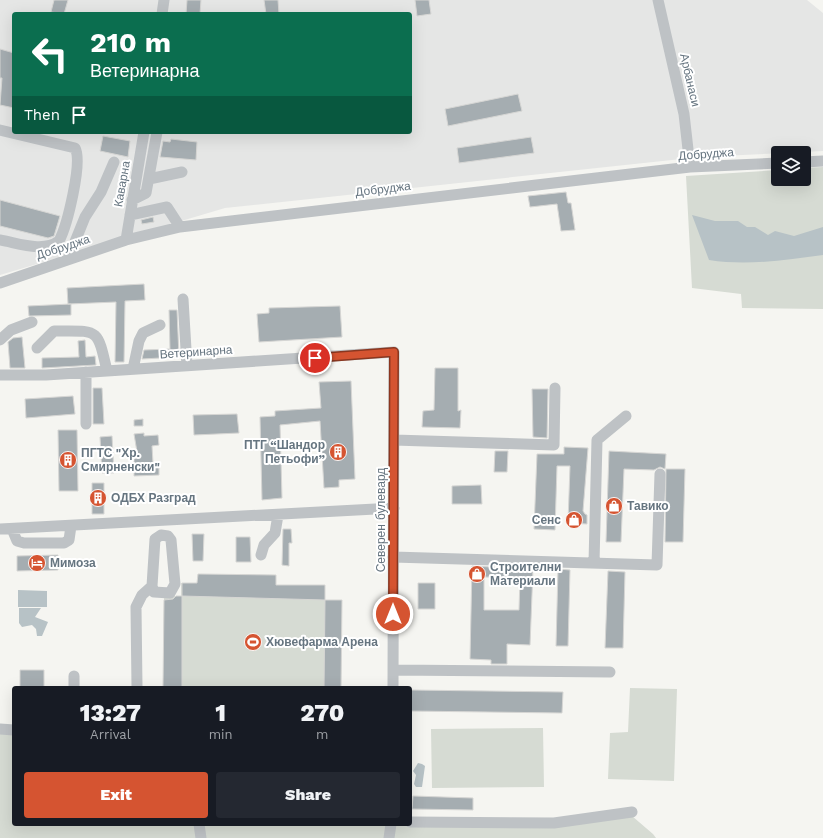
<!DOCTYPE html>
<meta charset="utf-8">
<style>
body{margin:0;font-family:"Work Sans",sans-serif;background:#242831;color:#f1f3f6;height:100vh;display:flex;flex-direction:column;font-size:15px;white-space:nowrap}
*{box-sizing:border-box;margin:0}
p{font-size:13px;color:#9ea1a6}
.icon{flex:none;width:22px;height:22px;fill:none;stroke:currentColor;stroke-width:2;stroke-linecap:round;stroke-linejoin:round}
.map{position:relative;flex:1;overflow:hidden}
.panel{position:absolute;left:12px;top:686px;width:400px;height:140px;display:flex;flex-direction:column;background:#171b24;border-radius:4px;box-shadow:0 4px 16px #0002}
.panel>*{flex:none}
.top-card{position:absolute;left:12px;top:12px;width:400px;height:122px;border-radius:4px;box-shadow:0 4px 16px #0002;background:#0b6e4f;color:#fff;overflow:hidden}
.controls{position:absolute;left:771px;top:146px;display:grid;gap:8px}
.controls a{display:grid;place-items:center;width:40px;height:40px;border-radius:4px;background:#171b24;box-shadow:0 4px 16px #0002;font-size:20px}
.pin{position:absolute;display:grid;place-items:center;width:34px;height:34px;color:#fff;margin:-17px;border:2px solid #fff;border-radius:50%;box-shadow:0 1px 4px #0007}
.me{position:absolute;width:44px;margin:-22px;rotate:0deg;stroke-linejoin:round;filter:drop-shadow(0 0 3px #0008)}
.turn{display:flex;align-items:center;gap:14px;height:84px;padding:0 12px;font-size:18px}
.turn .icon{width:52px;height:52px;stroke-width:2.5}
.turn b{display:block;font-size:28px;line-height:34px}
.then{display:flex;align-items:center;height:38px;padding:0 12px;background:#0003;gap:8px;font-size:15px}
.eta{display:flex;justify-content:space-evenly;align-items:center;height:68px;text-align:center}
.eta b{font-size:24px;font-weight:800;line-height:28px}
.button{display:flex;gap:8px;margin-top:auto;padding:8px 12px}
.button a{flex:1;height:46px;border-radius:4px;background:#d55431;color:#fff;font-size:16px;font-weight:800;line-height:46px;text-align:center}
.button a+a{background:#242831;color:#f1f3f6}
.map>svg:first-child{display:block}
.built{fill:#e5e6e5;fill-rule:evenodd}
.green{fill:#d6dbd3}
.water{fill:#b7c2c6}
.building{fill:#a5adb1;stroke:#d6d6d4;fill-rule:evenodd}
.lines{fill:none;stroke-linecap:round;stroke-linejoin:round}
.minor{stroke:#bec2c5;stroke-width:11}
.route-casing{stroke:#8a3720;stroke-width:10}
.route{stroke:#d55431;stroke-width:7}
.labels{text-anchor:middle;dominant-baseline:central;stroke-width:4;stroke-linejoin:round;paint-order:stroke}
.street-label{font-size:12px;fill:#667580;stroke:#fff}
.poi-label{font-size:12px;font-weight:bold;fill:#667580;stroke:#fff;text-anchor:start}
</style>
<div class="map">
<svg width="823" height="838" viewBox="0 0 823 838">
<rect width="100%" height="100%" fill="#f5f5f1"/>
<path class="built" d="M0 0H807L823 13V151L700 157 225 208 0 275ZM14 14H410V132H14Z"/>
<path class="green" d="M823 167V309L742 308 741 294 692 288 686 176 778 170V179H804V168Z
M198 574 276 575V585H325V600H342L341 688H163L164 596H181V583H197Z
M630 688 677 689 674 781 608 779 610 733 628 732Z
M543 728 544 787 432 788 431 729Z
M0 731 14 733V824H389L553 826 632 816 653 834 656 838H0Z"/>
<path class="water" d="M692 215 715 221H738L747 227H755L768 235 775 231 794 236 823 227V255C785 260 747 266 709 260Z
M18 590 47 591V607H18Z
M19 608H41L35 617 48 622 42 636H37L36 629 32 625 22 627 19 623Z
M418 763 422 764 425 766 422 787H416L414 784 416 775 413 771Z"/>
<path class="building" d="M54 0H68L64 14 51 12Z
M187 0H201L200 14H186Z
M264 0H278L279 14H266Z
M415 0H429L431 14 417 16Z
M0 49 14 53V108L0 105 2 78H0Z
M518 94 522 111 448 126 445 109Z
M103 136 130 141 128 157 100 151Z
M531 137 534 153 459 163 457 148Z
M171 139 197 142 196 160 160 157 163 141 170 142Z
M566 192 568 203H571L575 230 561 231 557 204 530 207 528 196Z
M0 200 60 216 54 236 48 238 0 226Z
M153 217 154 222 142 224 141 220Z
M144 284 145 300 125 301 124 362H115L116 302 68 304 67 288Z
M71 304V315L29 316 28 306Z
M340 306 342 337 259 342 257 314 269 313V308Z
M169 310H177L179 357 142 359 144 350 170 349Z
M22 337 25 368H10L8 342 13 338Z
M85 340 86 357 95 356 96 365 42 368V358L79 357 78 341Z
M435 368H458V411L461 410 460 428 422 427 423 411 434 410Z
M351 381 355 479 339 480V487L324 488 320 421 280 425 282 498 262 500 260 417 275 416V411L321 408 319 382Z
M93 388H102L104 424H93Z
M532 389H548L547 438 533 437Z
M73 396 75 414 26 418 25 399Z
M237 414 239 433 194 435 193 415Z
M143 419V426H134V420Z
M58 430H77L78 491H59Z
M144 433V436L158 435 159 445 152 446 153 463H159V475L134 476V458H138L134 434Z
M112 436 114 473H102L100 437Z
M564 447 588 448 583 511 585 514 587 515V524L568 523 570 466H557L555 530 534 529 537 454H564Z
M495 451H508L507 472H494Z
M609 451 666 454 665 469 660 467 654 470 624 469 621 542H606Z
M666 469H685L683 542H665Z
M92 483H104V514H92Z
M481 485 482 504H452V486Z
M283 529H291L292 543H289V566L282 565Z
M192 534H204L203 561H193Z
M236 537H250L251 562H236Z
M58 555V570L17 571V556Z
M472 566 533 569 530 645 507 644V664H491V660L470 659ZM484 577 520 578 519 610H484Z
M558 569 570 570 568 646H556Z
M608 571 625 572 623 648H605Z
M198 574 276 575V585H325V600L182 596V583H197Z
M418 583H435V609H418Z
M176 596H182V688H163L164 600 173 599Z
M325 600H342L341 688H324Z
M20 670H44V688H20Z
M410 690 563 692 562 713 410 711Z
M413 796 473 798V810L412 809Z"/>
<g class="lines">
<path class="minor" d="M658 0 684 114 690 167
M162 14 164 0
M0 130 75 148C83 162 67 226 59 241 43 253 18 243 0 240
M804 162 823 161
M149 179 182 172
M132 200 146 193 157 132
M130 215 167 207 180 227
M126 240 144 132
M68 259 85 217 101 192 114 162
M0 283 126 240 180 227 690 167 778 163
M183 299 187 366
M0 340 11 330 32 322
M37 348 54 331C99 331 97 327 107 371
M133 369 139 341 143 333 160 325
M0 375H46L394 352 393 688
M86 424V372
M394 440 554 445 555 388
M0 529 394 508
M12 529 17 541 24 543H64L69 540 71 526
M161 535 168 536 171 540 175 584 170 593 154 592 152 586 155 539Z
M261 555 264 545 275 533 278 515
M393 557 657 565 660 474
M594 563 597 440 626 416
M393 670 610 672
M137 687 136 607 142 595 152 586
M74 688V676
M0 729 14 730
M410 822 554 823 632 812
M199 824 201 838
M389 838 391 824"/>
</g>
<g class="lines">
<g class="route-casing">
<path id="route" d="M315 358 394 352 393 614"/>
</g>
<use href="#route" class="route"/>
</g>
<defs>
<g id="building-disc" transform="scale(0.9)"><circle r="9.5" fill="#d55431" stroke="#fff"/><path d="M-4-6H4V6H1V3H-1V6H-4ZM-2.5-4.3h1.7v1.8h-1.7ZM.8-4.3h1.7v1.8H.8ZM-2.5-1h1.7V.8h-1.7ZM.8-1h1.7V.8H.8Z" fill="#fff"/></g>
<g id="shop-disc" transform="scale(0.9)"><circle r="9.5" fill="#d55431" stroke="#fff"/><path d="M-5-2.5h2.3a2.7 3.5 0 0 1 5.4 0H5L5.5 6h-11ZM-1.5-2.5h3a1.5 2.3 0 0 0-3 0Z" fill="#fff"/></g>
<g id="hotel-disc" transform="scale(0.9)"><circle r="9.5" fill="#d55431" stroke="#fff"/><path d="M-6-4.5h1.5V1H6V5H4.5V3h-9V5H-6ZM-4 0a1.8 1.8 0 1 1 3.6 0ZM.5 0V-2.5h3Q6-2.5 6 0Z" fill="#fff"/></g>
<g id="stadium-disc" transform="scale(0.9)"><circle r="9.5" fill="#d55431" stroke="#fff"/><path d="M0-5a6.5 5 0 1 0 0 10a6.5 5 0 1 0 0-10ZM-3.5-1.8h7v3.6h-7Z" fill="#fff"/></g>
</defs>
<g fill-rule="evenodd">
<use href="#building-disc" x="338" y="452"/>
<use href="#building-disc" x="68" y="460"/>
<use href="#building-disc" x="98" y="498"/>
<use href="#shop-disc" x="614" y="506"/>
<use href="#shop-disc" x="574" y="520"/>
<use href="#hotel-disc" x="37" y="563"/>
<use href="#shop-disc" x="477" y="574"/>
<use href="#stadium-disc" x="253" y="642"/>
</g>
<g class="labels">
<g class="street-label">
<text transform="translate(690 80) rotate(77)">Арбанаси</text>
<text transform="translate(706 154) rotate(-4)">Добруджа</text>
<text transform="translate(122 184) rotate(-80)">Каварна</text>
<text transform="translate(383 189) rotate(-7)">Добруджа</text>
<text transform="translate(63 247) rotate(-18)">Добруджа</text>
<text transform="translate(196 352) rotate(-4)">Ветеринарна</text>
<text transform="translate(381 520) rotate(-90)">Северен булевард</text>
</g>
<g class="poi-label">
<text x="325" y="445" text-anchor="end">ПТГ “Шандор<tspan x="325" dy="14">Петьофи”</tspan></text>
<text x="81" y="453">ПГТС "Хр.<tspan x="81" dy="14">Смирненски"</tspan></text>
<text x="111" y="498">ОДБХ Разград</text>
<text x="627" y="506">Тавико</text>
<text x="561" y="520" text-anchor="end">Сенс</text>
<text x="50" y="563">Мимоза</text>
<text x="490" y="567">Строителни<tspan x="490" dy="14">Материали</tspan></text>
<text x="266" y="642">Хювефарма Арена</text>
</g>
</g>
</svg>
<div class="controls">
<a><svg class="icon" aria-label="layers" viewBox="0 0 24 24"><path d="M12 4l9 5-9 5-9-5zM3 14l9 5 9-5"/></svg></a>
</div>
<div class="pin" style="left:315px;top:358px;background:#d93025"><svg class="icon" aria-label="arrive" viewBox="0 0 24 24"><path d="M6 21V4h12l-3 4 3 4H6"/></svg></div>
<svg class="me" style="left:393px;top:614px" viewBox="-20 -20 40 40"><circle r="17" fill="#d55431" stroke="#fff" stroke-width="3"/><path d="M0-11L8 9 0 5-8 9z" fill="#fff"/></svg>
<div class="top-card">
<div class="turn"><svg class="icon" aria-label="left" viewBox="0 0 24 24"><path d="M17 20v-9H6M10 6l-5 5 5 5"/></svg><div><b>210 m</b>Ветеринарна</div></div>
<div class="then">Then<svg class="icon" aria-label="arrive" viewBox="0 0 24 24"><path d="M6 21V4h12l-3 4 3 4H6"/></svg></div>
</div>
<section class="panel">
<div class="eta">
<div><b>13:27</b><p>Arrival</p></div>
<div><b>1</b><p>min</p></div>
<div><b>270</b><p>m</p></div>
</div>
<div class="button"><a>Exit</a><a>Share</a></div>
</section>
</div>
